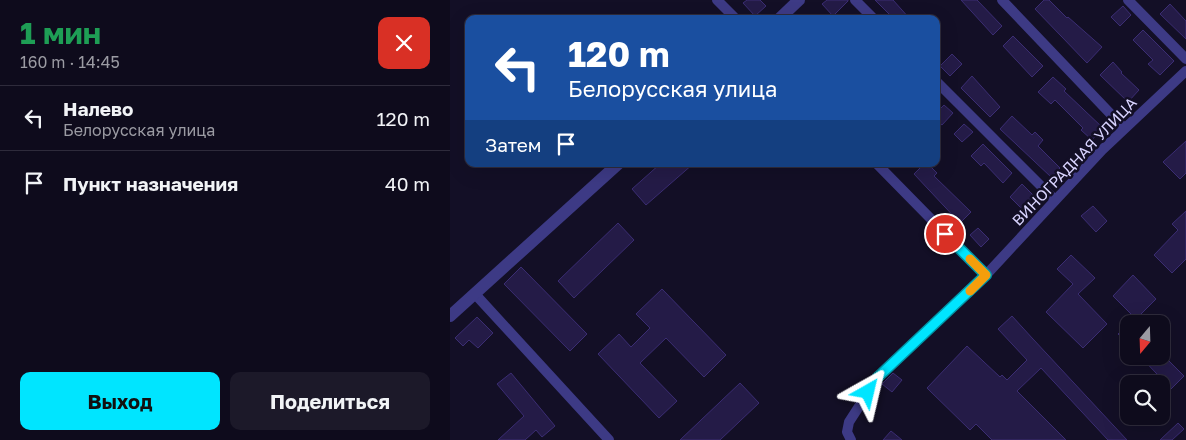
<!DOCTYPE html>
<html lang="ru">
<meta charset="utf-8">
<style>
body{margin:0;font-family:"Golos Text",sans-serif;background:#1c1929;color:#f1f3f6;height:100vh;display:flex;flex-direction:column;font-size:19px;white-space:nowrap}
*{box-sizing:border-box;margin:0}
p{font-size:16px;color:#9b9ba3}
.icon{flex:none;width:28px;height:28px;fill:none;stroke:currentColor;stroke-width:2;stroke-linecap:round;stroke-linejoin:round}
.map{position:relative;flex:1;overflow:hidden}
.drawer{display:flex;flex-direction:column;background:#0e0b1c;width:450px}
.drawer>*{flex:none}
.top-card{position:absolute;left:15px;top:15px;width:475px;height:152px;border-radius:10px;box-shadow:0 5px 20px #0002,0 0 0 1px #2e2b3b;background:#1a4fa0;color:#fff;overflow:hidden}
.needle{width:32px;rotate:199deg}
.tools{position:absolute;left:670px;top:315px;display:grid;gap:10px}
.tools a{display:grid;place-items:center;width:50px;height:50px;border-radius:10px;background:#0e0b1c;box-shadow:0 5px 20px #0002,0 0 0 1px #2e2b3b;font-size:25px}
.pin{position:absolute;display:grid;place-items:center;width:42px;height:42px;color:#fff;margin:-21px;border:2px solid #fff;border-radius:50%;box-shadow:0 1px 5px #0007}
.me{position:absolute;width:55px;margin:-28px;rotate:37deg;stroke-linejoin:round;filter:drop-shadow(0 0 4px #0008)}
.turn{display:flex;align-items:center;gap:18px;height:105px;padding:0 20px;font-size:22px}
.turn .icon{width:65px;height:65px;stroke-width:2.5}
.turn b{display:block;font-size:35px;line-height:42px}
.then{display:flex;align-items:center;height:48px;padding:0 20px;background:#0003;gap:10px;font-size:19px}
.round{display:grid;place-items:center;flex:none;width:52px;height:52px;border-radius:10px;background:#1c1929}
.summary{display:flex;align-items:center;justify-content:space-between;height:85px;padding:0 20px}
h1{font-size:30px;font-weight:700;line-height:38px;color:#1e9e55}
.button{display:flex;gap:10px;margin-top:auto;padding:10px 20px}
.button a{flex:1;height:58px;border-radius:10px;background:#00e5ff;color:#111;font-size:20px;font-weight:700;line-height:58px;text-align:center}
.button a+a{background:#1c1929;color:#f1f3f6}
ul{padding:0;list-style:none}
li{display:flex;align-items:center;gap:15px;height:65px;padding:0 20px;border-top:1px solid #2e2b3b}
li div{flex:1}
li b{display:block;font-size:19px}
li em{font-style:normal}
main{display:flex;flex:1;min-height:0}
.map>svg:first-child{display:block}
.building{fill:#241b47;stroke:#3b2d73}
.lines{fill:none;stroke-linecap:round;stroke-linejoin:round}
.minor{stroke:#3d3a85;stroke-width:10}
.tertiary{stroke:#3d3a85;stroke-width:12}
.route-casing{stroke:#0095a6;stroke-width:12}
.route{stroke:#00e5ff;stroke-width:9}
.slow{stroke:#f59e0b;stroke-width:9}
.labels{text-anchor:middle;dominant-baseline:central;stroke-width:5;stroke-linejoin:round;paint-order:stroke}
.street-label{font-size:15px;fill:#d9d4ff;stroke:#130f26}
</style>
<main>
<section class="drawer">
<div class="summary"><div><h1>1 мин</h1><p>160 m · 14:45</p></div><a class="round" style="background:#d93025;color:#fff"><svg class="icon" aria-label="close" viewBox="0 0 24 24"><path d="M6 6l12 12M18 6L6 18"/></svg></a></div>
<ul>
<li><svg class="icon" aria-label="left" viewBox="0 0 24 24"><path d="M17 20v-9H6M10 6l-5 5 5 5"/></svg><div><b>Налево</b><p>Белорусская улица</p></div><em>120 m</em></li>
<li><svg class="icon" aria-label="arrive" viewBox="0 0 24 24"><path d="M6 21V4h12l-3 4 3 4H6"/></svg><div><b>Пункт назначения</b></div><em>40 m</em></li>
</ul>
<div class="button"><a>Выход</a><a>Поделиться</a></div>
</section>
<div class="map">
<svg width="736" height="440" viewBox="0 0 736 440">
<rect width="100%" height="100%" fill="#130f26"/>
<path class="building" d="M297 0H310L316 6 305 16 293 3Z
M377 0H398V1L383 16 372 4Z
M425 0H443L460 19H444Z
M511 0H527L552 26 543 35Z
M594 0H599L617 18 618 17 652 47 637 63 585 9Z
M720 4 736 21V39L710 14Z
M673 6 681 15 670 26 661 17Z
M693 30 724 61 710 75 698 64 703 60 683 40Z
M563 36 593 66 582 77 553 46Z
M502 54 512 64 500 76 490 66Z
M663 62 672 72 671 73 689 90 678 102 650 75Z
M522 76 550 107 540 117 511 88Z
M603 77 616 89 614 91 653 128 642 140 631 130 633 128 605 100 601 104 588 92Z
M494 105 503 113 492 125 486 120V113Z
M562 116 582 135 585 132 593 140 588 146 610 168 601 177 550 129Z
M514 124 523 132 512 142 504 134Z
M736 141V173L730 179 713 162Z
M533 144 562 173 553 183 534 163 531 166 521 156Z
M210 164H243L196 205 182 189Z
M474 164H478L487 173 484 176 521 212 510 223 464 174Z
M572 184 584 196 572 209 560 197Z
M643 206 657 221 646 232 631 216Z
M736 211V259L722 273 704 255 728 230 722 224Z
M168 223 184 240 124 298 108 281Z
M528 228 539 239 531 247 520 235Z
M621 255 645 278 628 294 657 324 633 348 596 312 623 284 607 269Z
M71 267 137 334 120 351 54 284Z
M683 275 706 299 686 319 663 296Z
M212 289 276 355 254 377 216 338 190 363 227 401 209 418 148 354 169 334 181 347 200 328 186 314Z
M562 316 583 339 677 440H658L591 368 567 391 616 440H542L526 424 520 430 477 388 517 346 550 377 552 375 557 380 577 360 548 329Z
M27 317 43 333 28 348 19 340 13 346 5 338Z
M679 323V345L668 334Z
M690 356H714L734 376 721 389Z
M61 373 105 426 92 437 86 430 75 440H48L74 416 47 384Z
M443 373 452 380 442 392 432 384Z
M290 383 309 403 270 440H230Z
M728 423 734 429 722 440H710Z
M441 431 452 440H433Z"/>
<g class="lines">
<path class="minor" d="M267 0 286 19
M405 0 424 19
M552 0 674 128
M678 0 736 59
M486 81 605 200
M427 164 536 275
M25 294 159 440
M401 440 397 432 399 422 428 377 536 275 652 150 736 71"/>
<path class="tertiary" d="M329 19 349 0
M0 316 168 164"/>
</g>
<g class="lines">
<g class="route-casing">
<path id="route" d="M418 392 428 377 536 275 495 234"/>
</g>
<use href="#route" class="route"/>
<path class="slow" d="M520 259 536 275 520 291"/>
</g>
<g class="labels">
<g class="street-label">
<text transform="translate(624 161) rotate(-46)">ВИНОГРАДНАЯ УЛИЦА</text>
</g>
</g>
</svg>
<div class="tools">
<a><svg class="needle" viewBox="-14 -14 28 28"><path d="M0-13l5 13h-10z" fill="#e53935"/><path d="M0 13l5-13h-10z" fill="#9b9ba3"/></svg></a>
<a><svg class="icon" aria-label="search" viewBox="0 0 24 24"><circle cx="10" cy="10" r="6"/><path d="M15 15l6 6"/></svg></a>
</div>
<div class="pin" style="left:495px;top:234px;background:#d93025"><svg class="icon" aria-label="arrive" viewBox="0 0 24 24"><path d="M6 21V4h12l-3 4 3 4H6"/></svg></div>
<svg class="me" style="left:418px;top:392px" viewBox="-20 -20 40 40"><path d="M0-17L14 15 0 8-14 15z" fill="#00e5ff" stroke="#fff" stroke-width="4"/></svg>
<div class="top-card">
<div class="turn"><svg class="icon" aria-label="left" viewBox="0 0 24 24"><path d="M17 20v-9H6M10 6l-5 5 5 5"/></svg><div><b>120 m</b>Белорусская улица</div></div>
<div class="then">Затем<svg class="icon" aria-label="arrive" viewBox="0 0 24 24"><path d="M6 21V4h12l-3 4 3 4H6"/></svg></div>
</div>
</div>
</main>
